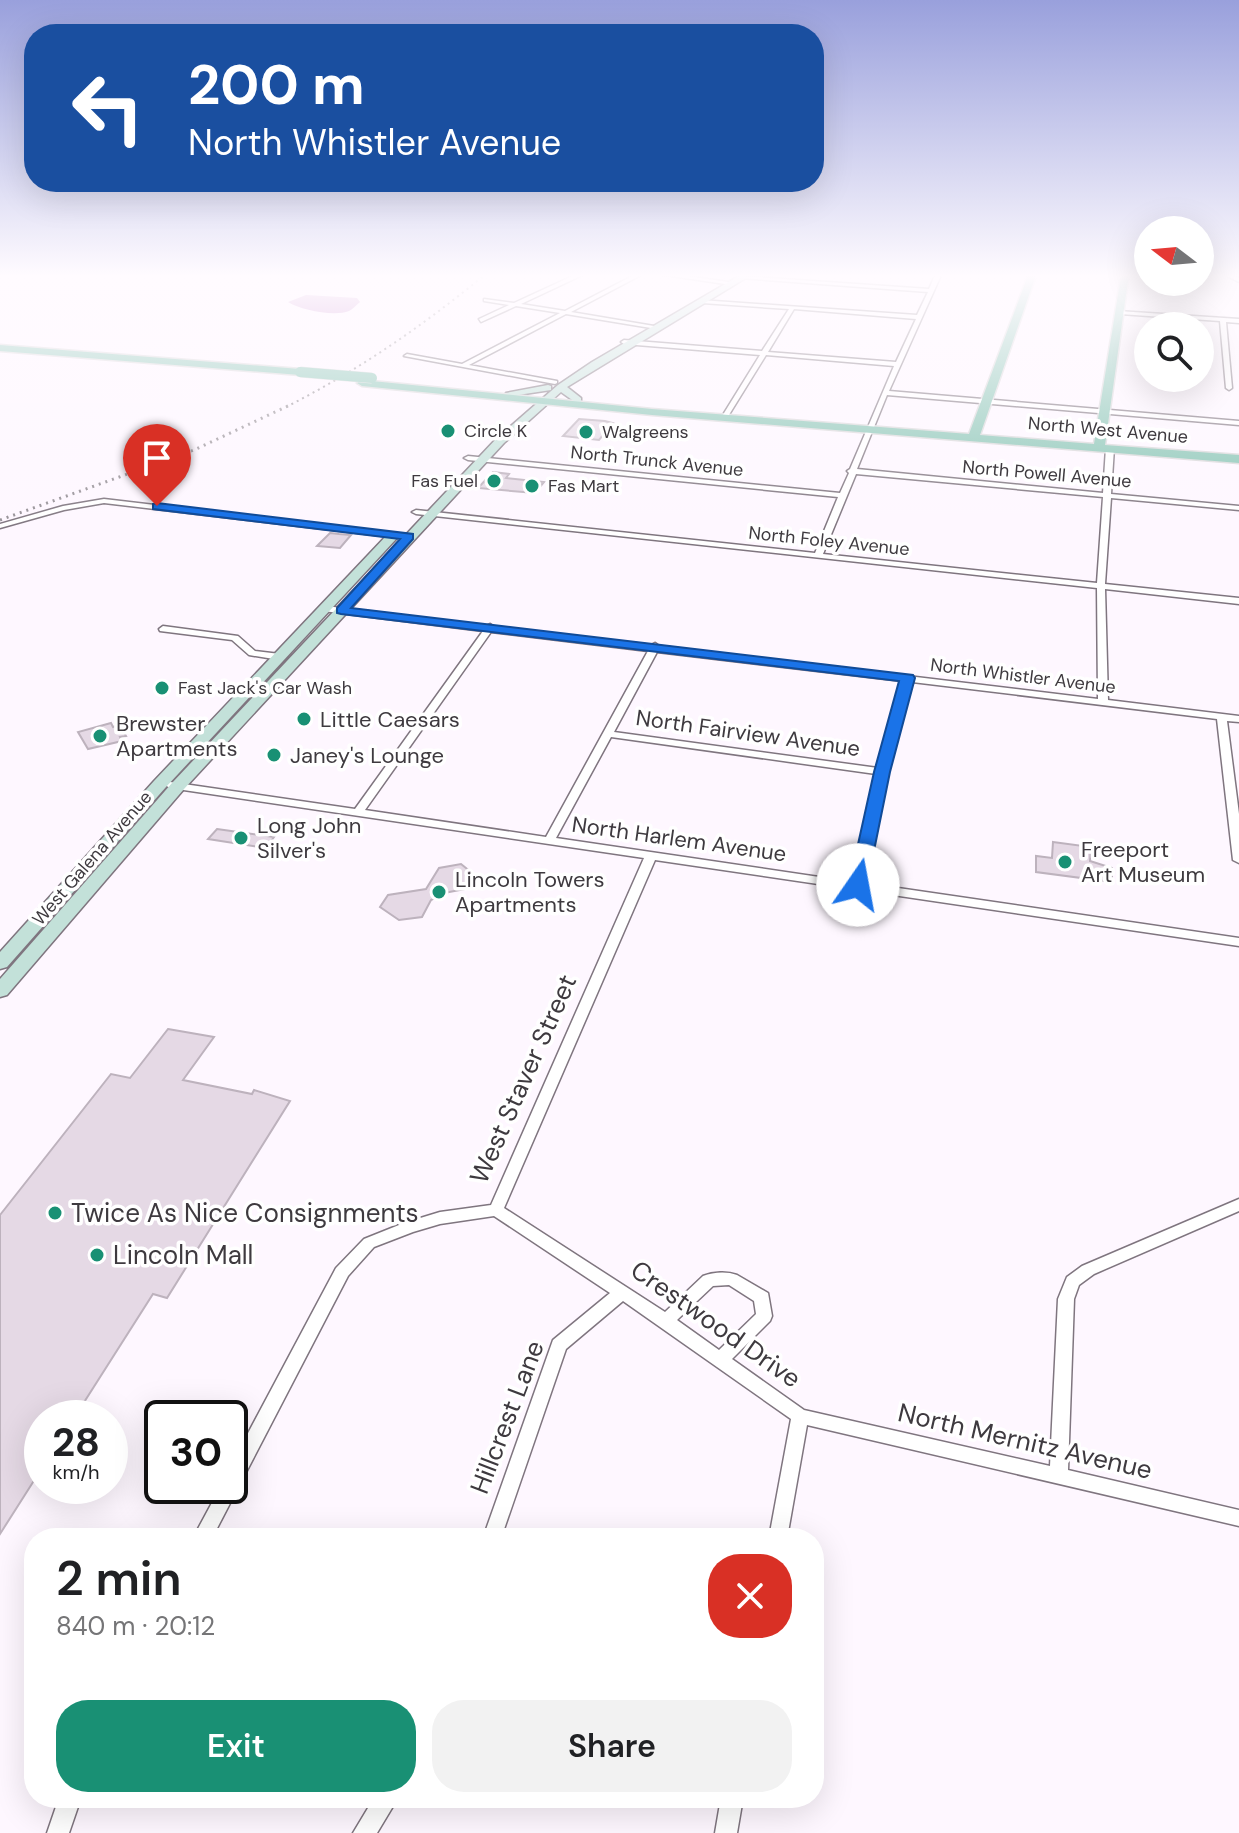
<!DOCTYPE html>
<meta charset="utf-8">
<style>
body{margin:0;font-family:"DM Sans",sans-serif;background:#f2f2f2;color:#202124;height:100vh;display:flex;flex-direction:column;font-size:30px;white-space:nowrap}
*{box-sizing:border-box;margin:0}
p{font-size:26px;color:#757577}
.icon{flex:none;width:44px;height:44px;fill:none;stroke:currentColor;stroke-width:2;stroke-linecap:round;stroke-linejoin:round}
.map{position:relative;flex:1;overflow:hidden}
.sheet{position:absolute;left:24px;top:1528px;width:800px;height:280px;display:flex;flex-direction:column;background:#fff;border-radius:32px;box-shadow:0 8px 32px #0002}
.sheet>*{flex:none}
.guide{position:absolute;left:24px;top:24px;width:800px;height:168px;border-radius:32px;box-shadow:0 8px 32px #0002;background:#1a4fa0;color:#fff;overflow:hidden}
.needle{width:52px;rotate:286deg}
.fabs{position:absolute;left:1134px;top:216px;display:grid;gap:16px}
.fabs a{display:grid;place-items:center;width:80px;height:80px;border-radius:50%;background:#fff;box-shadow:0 8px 32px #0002;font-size:40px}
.speed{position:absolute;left:24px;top:1400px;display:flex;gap:16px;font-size:40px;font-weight:700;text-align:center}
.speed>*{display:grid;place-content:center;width:104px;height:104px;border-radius:50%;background:#fff;box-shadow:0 8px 32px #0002;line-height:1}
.speed small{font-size:20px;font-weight:400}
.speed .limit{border:4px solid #111;border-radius:12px;background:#fff;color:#111}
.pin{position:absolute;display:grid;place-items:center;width:68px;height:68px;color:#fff;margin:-82px -34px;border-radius:50% 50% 50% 0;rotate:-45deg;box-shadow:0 0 8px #0007}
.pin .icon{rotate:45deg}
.me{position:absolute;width:88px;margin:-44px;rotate:12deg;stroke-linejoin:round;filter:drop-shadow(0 0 6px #0008)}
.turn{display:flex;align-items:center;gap:28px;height:168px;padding:0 32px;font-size:36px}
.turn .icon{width:104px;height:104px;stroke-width:2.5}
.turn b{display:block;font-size:56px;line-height:68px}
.round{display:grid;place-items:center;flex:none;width:84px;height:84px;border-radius:32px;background:#f2f2f2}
.head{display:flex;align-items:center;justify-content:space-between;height:136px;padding:0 32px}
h1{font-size:48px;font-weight:600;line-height:60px}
.action{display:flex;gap:16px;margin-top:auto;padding:16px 32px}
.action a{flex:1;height:92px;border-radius:32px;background:#199074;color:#fff;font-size:32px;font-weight:600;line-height:92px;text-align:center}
.action a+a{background:#f2f2f2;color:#202124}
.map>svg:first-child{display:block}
.water{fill:#c483c9}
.building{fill:#e5d9e5;stroke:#bdb2bd;stroke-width:2}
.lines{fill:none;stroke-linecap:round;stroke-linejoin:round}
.street-casing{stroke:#7f757f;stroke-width:3}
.secondary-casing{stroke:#7f757f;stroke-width:3}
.primary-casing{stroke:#d8d8d9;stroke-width:3}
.street{fill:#fff;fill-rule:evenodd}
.secondary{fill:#c3e1d9;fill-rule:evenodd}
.primary{fill:#86c4b3;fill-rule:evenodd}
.rail-far1{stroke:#948f95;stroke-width:2;stroke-dasharray:2 4;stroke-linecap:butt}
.rail{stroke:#948f95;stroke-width:3;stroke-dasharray:2 5;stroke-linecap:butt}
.primary-bridge-casing{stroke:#d8d8d9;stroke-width:11;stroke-linecap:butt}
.primary-bridge{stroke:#86c4b3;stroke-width:10}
.route{fill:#1a73e8;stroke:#114b97;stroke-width:2}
.poi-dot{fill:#199074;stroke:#fff;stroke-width:3}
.labels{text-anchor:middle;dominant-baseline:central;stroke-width:7;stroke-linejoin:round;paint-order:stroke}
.far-street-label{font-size:18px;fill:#3e3a3f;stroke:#fff}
.far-poi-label{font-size:18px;fill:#3e3a3f;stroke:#fff;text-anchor:start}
.poi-label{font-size:22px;fill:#3e3a3f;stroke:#fff;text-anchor:start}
.street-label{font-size:22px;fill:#3e3a3f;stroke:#fff}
.near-street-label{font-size:26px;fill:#3e3a3f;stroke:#fff}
.near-poi-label{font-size:26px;fill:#3e3a3f;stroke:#fff;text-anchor:start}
</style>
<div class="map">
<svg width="1239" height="1833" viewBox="0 0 1239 1833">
<rect width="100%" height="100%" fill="#fef7ff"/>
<path class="water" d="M306 295 357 298 360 302C356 305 353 309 349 311 334 317 301 310 288 302Z"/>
<path class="building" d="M579 419 605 421 613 423 599 440 563 436Z
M493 472 509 474 506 478 544 482 535 493 478 488Z
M330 533 339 534 351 535 340 548 317 546Z
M111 723 113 727 119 725 126 736 120 737 122 741 88 749 78 732Z
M217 829 274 837 266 848 208 839Z
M1053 842 1091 847 1090 861 1112 868V882L1036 872V856L1052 858Z
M461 864 477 877 470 888 444 893 431 900 422 917 399 920 380 907 388 895 426 889 439 868Z
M168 1029 214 1037 183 1080 252 1094 254 1090 290 1101 167 1298 153 1294 74 1418H42V1468L0 1534V1215L111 1074 130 1078Z"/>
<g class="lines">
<g class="street-casing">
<path id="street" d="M579 273H587L521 304 565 311 638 273H645L571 312 660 327 657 329 566 314 469 365 557 381V383L555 384 404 356 407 354 462 364 560 313 516 306 481 322 479 319 509 305 484 301V299L514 303Z
M651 273H667L735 283 732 285Z
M936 273H942L889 391 1239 421V425L887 395 857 469 1103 493 1106 448 1110 446 1114 448 1111 494 1239 506V510L1111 498 1105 584 1239 598V604L1105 589 1108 700 1239 716V722L1227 721 1239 814V863L1233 860 1217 719 912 682 887 772 864 883 1239 938V946L655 860 504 1208 665 1312 703 1276C713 1272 727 1271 737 1275L768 1293 772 1316 770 1321 732 1359 804 1410 1050 1466 1058 1299 1067 1277 1082 1266 1239 1199V1211L1094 1274 1079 1285 1074 1299 1068 1470 1239 1510V1526L807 1425 787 1538H769L791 1419 623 1301 566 1349 501 1538H483L553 1340 610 1293 494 1216 440 1224 413 1232 374 1247 348 1276 212 1538H193L221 1486H230V1467L336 1268 364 1239 404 1223 440 1212 491 1205 644 858 170 788 165 785 170 782 355 809 483 631 323 611 322 609 326 606 486 626 490 624 494 627 651 645 655 643 659 646 1098 699 1097 588 416 514 412 512 416 510 815 553 838 497 468 460 464 458 468 456 840 493 849 473 847 471 850 469 894 366 766 355 727 418 724 420 721 418 760 355 624 344 621 342 624 340 762 351 789 309 702 303 700 300 917 315 928 292 739 278 742 276 929 289ZM794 309 916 319 896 362 768 352ZM856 474 1103 497 1097 583 823 554ZM491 632 648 651 546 837 365 810ZM657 652 902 681 878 768 614 732ZM611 737 876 774 853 882 556 838ZM729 1285 754 1301 756 1314 719 1350 677 1320 713 1286Z
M1221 273H1228L1239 278V282Z
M1118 311 1239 319V323L1226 322 1232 388 1229 390 1226 388 1220 321 1120 314Z
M104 499 409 535 413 537 409 539 104 503 64 510 0 528V524L63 506Z
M163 626 238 636 255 651 280 654 285 657 280 660 249 655 232 640 160 631 159 629Z
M59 1798H81L69 1833H47Z
M374 1798H398L377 1833H353Z
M721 1798H743L737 1833H715Z"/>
</g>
<g class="secondary-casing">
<path id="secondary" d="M744 273H754L567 387 581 398V402H575L561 392 504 443 184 789 7 995 0 997V979L172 783 496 439 558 385 592 362Z
M548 385 551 386V390L511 396 506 393Z
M387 535 397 538 166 787 7 967 0 969V952L154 781Z"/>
</g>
<g class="primary-casing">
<path id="primary" d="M1023 273H1032L1035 278 980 435 1094 444 1121 276 1119 273H1129L1105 445 1239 455V463L652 415 362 386 357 383 362 380 652 409 969 434 1027 278Z
M0 345 300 369 305 372 300 375 0 351Z"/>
</g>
<use href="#street" class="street"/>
<use href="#secondary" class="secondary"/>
<use href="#primary" class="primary"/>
<path class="rail-far1" d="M286 407C359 370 424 325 487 273"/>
<path class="rail" d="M0 520 194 450 290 405"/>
<g class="primary-bridge-casing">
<path id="primary-bridge" d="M300 372 372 378"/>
</g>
<use href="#primary-bridge" class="primary-bridge"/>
</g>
<linearGradient id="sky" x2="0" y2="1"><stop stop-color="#99a0dc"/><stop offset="0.52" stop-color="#fffbff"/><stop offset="1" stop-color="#fffbff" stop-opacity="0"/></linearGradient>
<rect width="1239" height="530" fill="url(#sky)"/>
<path class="route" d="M157 503 413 534V539L351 608 913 675 915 678 890 772 867 885 858 890 849 885 874 772 899 681 341 614 337 613V608L400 539 153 509V504Z"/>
<g class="poi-dot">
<circle cx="448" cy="431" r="8"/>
<circle cx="586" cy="432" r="8"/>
<circle cx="494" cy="481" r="8"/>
<circle cx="532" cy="486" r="8"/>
<circle cx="162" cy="688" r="8"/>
<circle cx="304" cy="719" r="8"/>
<circle cx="100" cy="736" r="8"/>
<circle cx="274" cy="755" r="8"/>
<circle cx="241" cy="838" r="8"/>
<circle cx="1065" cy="862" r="8"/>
<circle cx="439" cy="892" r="8"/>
<circle cx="55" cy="1213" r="8"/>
<circle cx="97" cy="1255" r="8"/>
</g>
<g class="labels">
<g class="far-street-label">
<text transform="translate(1108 430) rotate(5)">North West Avenue</text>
<text transform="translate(657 461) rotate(6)">North Trunck Avenue</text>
<text transform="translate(1047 474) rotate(5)">North Powell Avenue</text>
<text transform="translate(829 541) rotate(6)">North Foley Avenue</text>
<text transform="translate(1023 676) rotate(7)">North Whistler Avenue</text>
<text transform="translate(92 858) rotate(-49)">West Galena Avenue</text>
</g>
<g class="far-poi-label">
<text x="464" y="431">Circle K</text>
<text x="602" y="432">Walgreens</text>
<text x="478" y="481" text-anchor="end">Fas Fuel</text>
<text x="548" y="486">Fas Mart</text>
<text x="178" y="688">Fast Jack's Car Wash</text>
</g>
<g class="poi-label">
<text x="320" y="719">Little Caesars</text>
<text x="116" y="723">Brewster<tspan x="116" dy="25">Apartments</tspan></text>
<text x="290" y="755">Janey's Lounge</text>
<text x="257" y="825">Long John<tspan x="257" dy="25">Silver's</tspan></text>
<text x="1081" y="849">Freeport<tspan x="1081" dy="25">Art Museum</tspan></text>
<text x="455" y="879">Lincoln Towers<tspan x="455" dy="25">Apartments</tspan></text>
</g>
<g class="street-label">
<text transform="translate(748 733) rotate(8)">North Fairview Avenue</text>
<text transform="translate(679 839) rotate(8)">North Harlem Avenue</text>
</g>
<g class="near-street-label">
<text transform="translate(523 1079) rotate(-66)">West Staver Street</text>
<text transform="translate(716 1324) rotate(35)">Crestwood Drive</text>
<text transform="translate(507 1417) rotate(-69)">Hillcrest Lane</text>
<text transform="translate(1025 1441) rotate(13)">North Mernitz Avenue</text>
</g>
<g class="near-poi-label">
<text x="71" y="1213">Twice As Nice Consignments</text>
<text x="113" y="1255">Lincoln Mall</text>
</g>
</g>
</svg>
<div class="fabs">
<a><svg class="needle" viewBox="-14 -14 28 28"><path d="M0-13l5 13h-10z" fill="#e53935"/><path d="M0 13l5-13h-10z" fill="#757577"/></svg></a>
<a><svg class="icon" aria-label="search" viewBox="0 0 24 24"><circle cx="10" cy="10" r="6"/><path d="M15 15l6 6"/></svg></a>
</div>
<div class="speed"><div>28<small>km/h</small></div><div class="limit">30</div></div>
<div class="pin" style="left:157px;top:506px;background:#d93025"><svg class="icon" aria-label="arrive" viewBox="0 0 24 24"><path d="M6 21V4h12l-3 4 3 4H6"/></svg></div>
<svg class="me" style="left:858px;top:885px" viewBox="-20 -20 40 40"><circle r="19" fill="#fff"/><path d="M0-13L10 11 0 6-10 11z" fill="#1a73e8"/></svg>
<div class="guide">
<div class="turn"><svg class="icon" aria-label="left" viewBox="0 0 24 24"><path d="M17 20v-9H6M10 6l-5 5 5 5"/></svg><div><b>200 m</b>North Whistler Avenue</div></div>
</div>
<section class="sheet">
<div class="head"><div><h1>2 min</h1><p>840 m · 20:12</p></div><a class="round" style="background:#d93025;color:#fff"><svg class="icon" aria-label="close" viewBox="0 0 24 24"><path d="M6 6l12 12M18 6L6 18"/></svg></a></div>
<div class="action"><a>Exit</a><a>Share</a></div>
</section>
</div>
